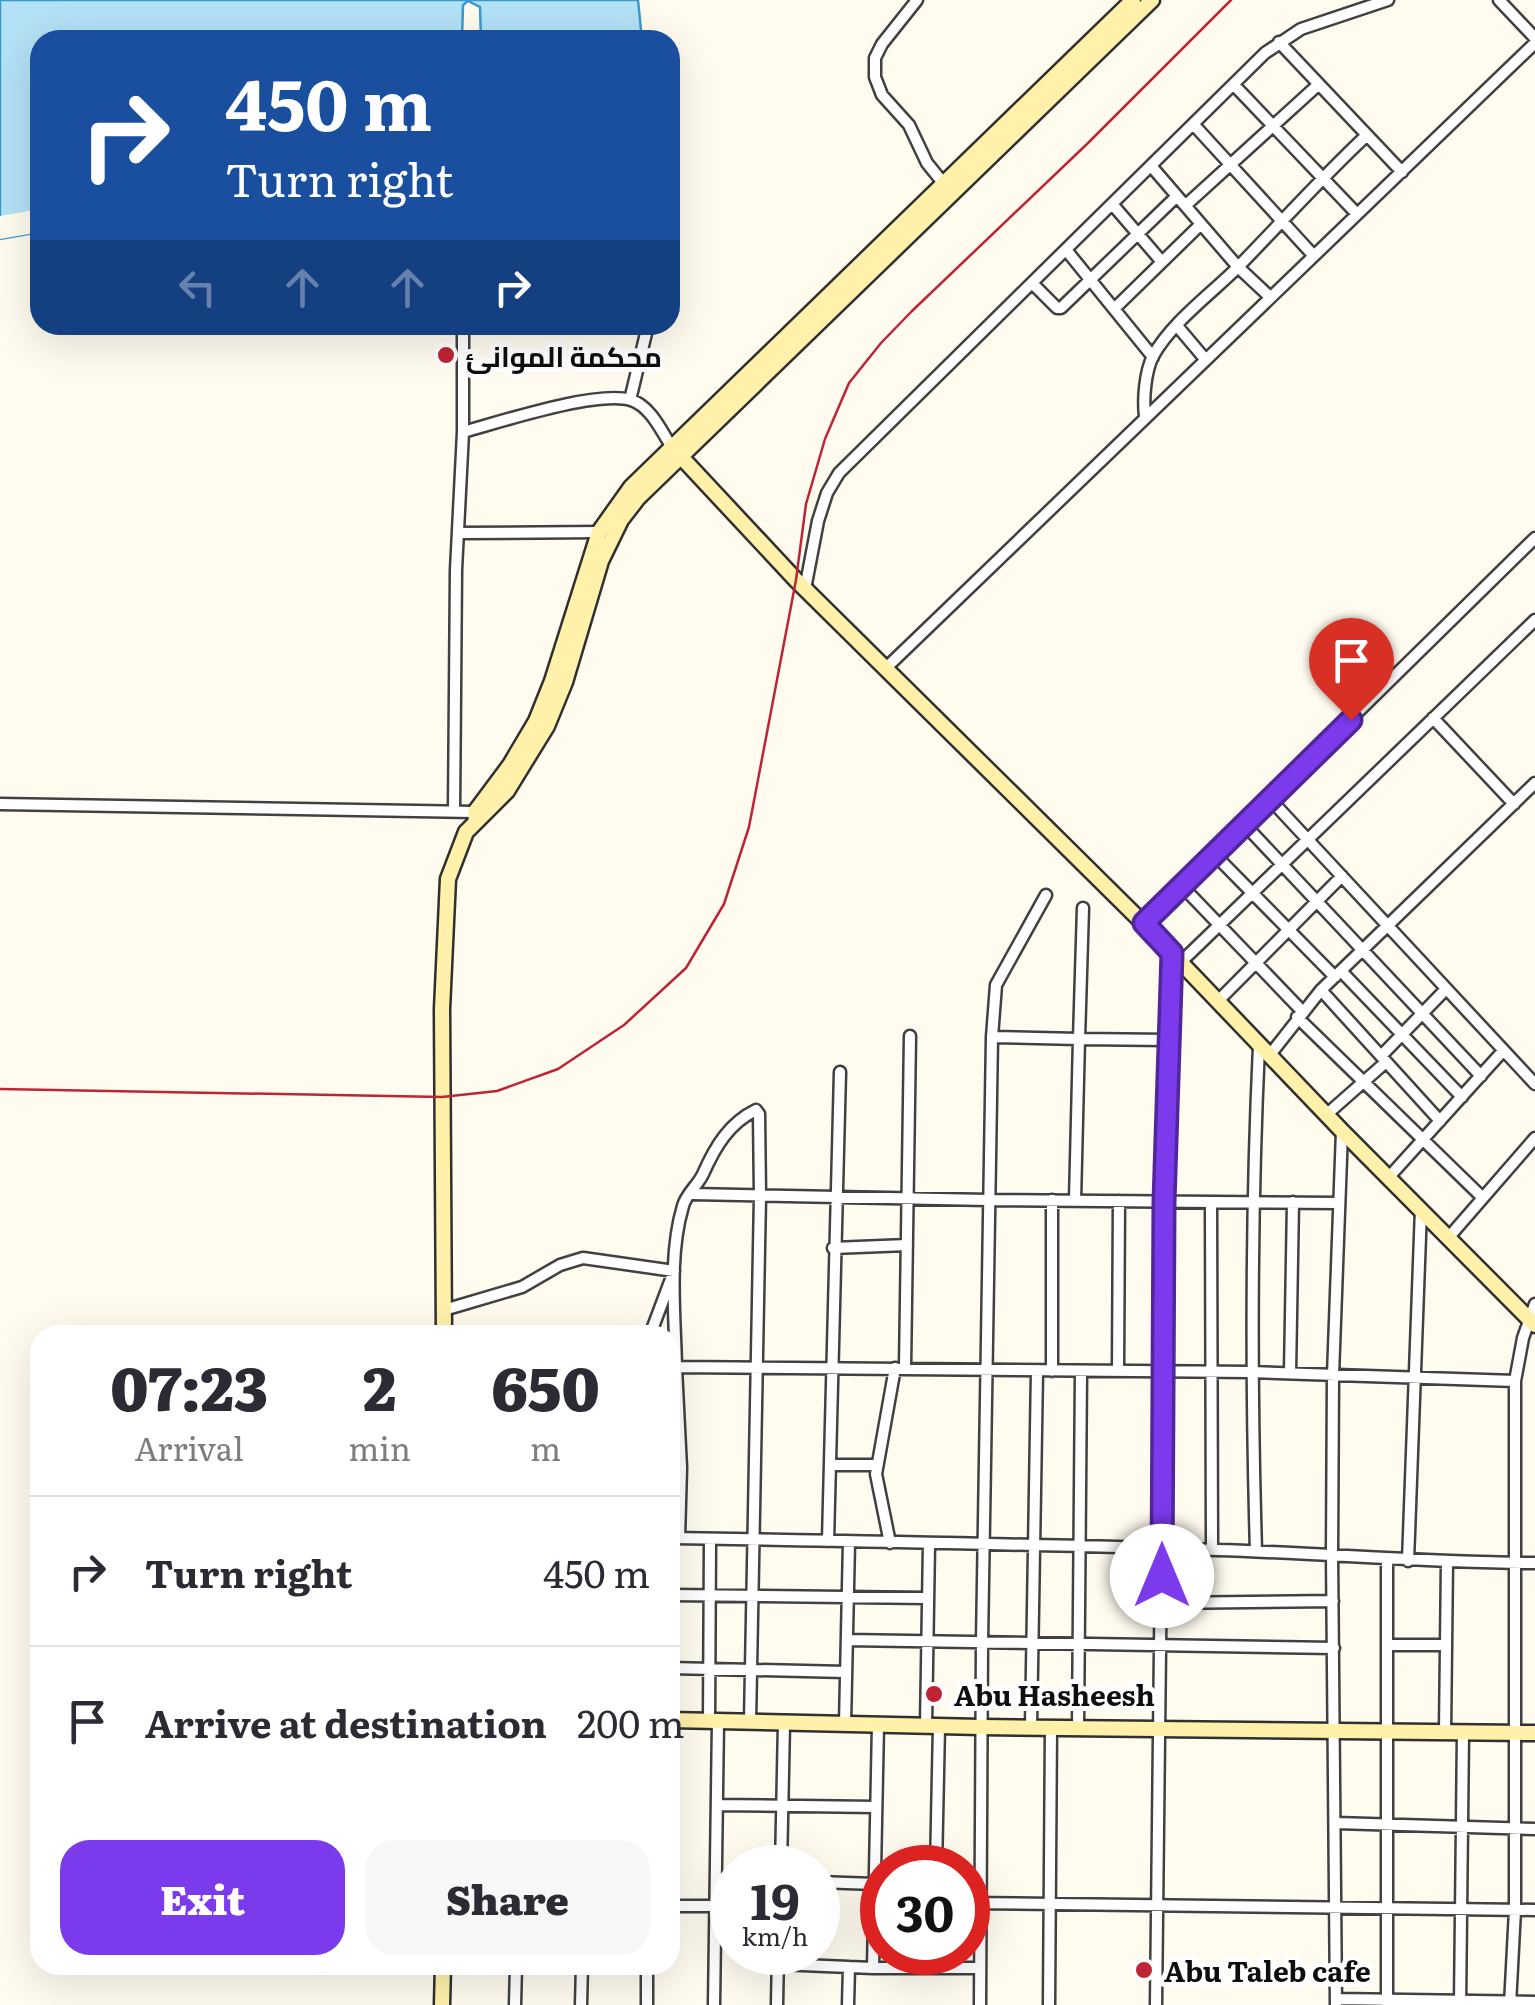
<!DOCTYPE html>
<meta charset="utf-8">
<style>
body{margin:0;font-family:Literata,Cairo,serif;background:#f7f7f7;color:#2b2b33;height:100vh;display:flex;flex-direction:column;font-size:38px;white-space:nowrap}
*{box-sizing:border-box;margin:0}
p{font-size:32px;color:#7c7c81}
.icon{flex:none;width:55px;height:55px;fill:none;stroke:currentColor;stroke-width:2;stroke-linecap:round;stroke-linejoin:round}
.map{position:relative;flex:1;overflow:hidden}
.panel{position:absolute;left:30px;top:1325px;width:650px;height:650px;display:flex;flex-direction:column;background:#fff;border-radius:30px;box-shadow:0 10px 40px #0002}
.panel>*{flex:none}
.banner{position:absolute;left:30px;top:30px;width:650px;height:305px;border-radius:30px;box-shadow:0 10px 40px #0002;background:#1a4fa0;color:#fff;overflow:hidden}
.speed{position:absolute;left:710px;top:1845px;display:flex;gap:20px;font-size:50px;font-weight:700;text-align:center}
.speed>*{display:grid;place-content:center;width:130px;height:130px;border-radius:50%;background:#fff;box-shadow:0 10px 40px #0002;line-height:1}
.speed small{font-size:25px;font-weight:400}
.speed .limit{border:15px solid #d22;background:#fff;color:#111}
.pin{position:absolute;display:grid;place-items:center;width:85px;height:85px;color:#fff;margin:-102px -42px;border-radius:50% 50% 50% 0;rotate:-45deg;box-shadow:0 0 10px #0007}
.pin .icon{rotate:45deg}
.me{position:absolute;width:110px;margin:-55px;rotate:0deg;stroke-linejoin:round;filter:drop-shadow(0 0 8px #0008)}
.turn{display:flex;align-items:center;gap:35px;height:210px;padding:0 30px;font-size:45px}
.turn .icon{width:130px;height:130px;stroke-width:2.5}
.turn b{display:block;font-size:70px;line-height:85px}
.lanes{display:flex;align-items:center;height:95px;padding:0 30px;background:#0003;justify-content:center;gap:50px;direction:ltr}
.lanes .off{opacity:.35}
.eta{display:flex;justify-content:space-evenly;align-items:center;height:170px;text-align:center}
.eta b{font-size:60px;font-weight:800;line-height:70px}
.button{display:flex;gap:20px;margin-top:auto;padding:20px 30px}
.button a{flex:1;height:115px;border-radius:30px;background:#7c3aed;color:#fff;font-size:40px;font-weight:800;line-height:115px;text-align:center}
.button a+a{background:#f7f7f7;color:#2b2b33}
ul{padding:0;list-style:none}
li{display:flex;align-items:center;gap:30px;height:150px;padding:0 30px;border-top:2px solid #e1e1e2}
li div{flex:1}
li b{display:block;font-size:38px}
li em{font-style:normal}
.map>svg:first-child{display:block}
.water{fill:#b3e1f6;stroke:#3a9ace;stroke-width:2.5}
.pier{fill:#fffbef}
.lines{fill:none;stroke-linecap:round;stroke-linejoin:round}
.street-casing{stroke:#414141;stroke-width:15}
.secondary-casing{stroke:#303030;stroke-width:19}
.street{stroke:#fff;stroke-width:10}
.secondary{stroke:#fff1aa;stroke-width:14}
.rail{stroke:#be2534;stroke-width:2.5}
.route-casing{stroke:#51269a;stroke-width:25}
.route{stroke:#7c3aed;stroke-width:18}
.poi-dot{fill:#be2534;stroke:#fff;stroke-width:4}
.labels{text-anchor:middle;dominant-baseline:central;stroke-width:10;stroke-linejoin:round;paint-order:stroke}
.poi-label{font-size:28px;font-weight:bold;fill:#0e0e0e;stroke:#fff;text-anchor:start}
</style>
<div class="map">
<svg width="1535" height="2005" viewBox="0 0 1535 2005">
<rect width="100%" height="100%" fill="#fffbef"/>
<path class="water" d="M0 0H638L642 40H481L480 7 468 1 463 5 462 40H40V232L0 239Z"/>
<path class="pier" d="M40 209V232L0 239V216Z"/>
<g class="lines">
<g class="street-casing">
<path id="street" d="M917 0 882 44 875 58V77L882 95 909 125 927 163 948 189
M1499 0 1535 38
M1279 42 1402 172
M1234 85 1357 214
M1194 125 1313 255
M1152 167 1238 267 1269 296
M1113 205 1162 262
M1186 205 1319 84
M1067 251 1153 357
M1033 284 1057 308H1061L1177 196
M1114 309 1201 224
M1178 327 1205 359
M630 400 648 325
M1145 416C1143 399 1145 372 1153 356 1172 322 1211 294 1238 267 1281 223 1322 177 1367 135
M463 432V325
M458 533 602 532
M805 589 818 521 827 493 839 473 1265 53 1301 29 1388 0
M887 667 1535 43
M1433 718 1514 804
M1269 798 1535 1084
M0 804 475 812
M454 812 456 570 463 432C500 422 596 390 631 400 650 406 661 430 671 446
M1244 824 1481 1076
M1214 854 1335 977
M1181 885 1302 1011
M1143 923 1535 538
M1181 962 1535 620
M1341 971 1462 1097
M1321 990 1440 1121
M1217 1002 1342 876
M1297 1017 1483 1198
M992 1037 996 985 1046 895
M1269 1056 1321 990 1535 783
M1381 1056 1446 989
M1326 1115 1386 1062
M1389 1177 1502 1052
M692 1194 988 1200 1338 1203
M1075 1200 1079 1039 1168 1040
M1211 1203 1212 1549
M1449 1237 1535 1138
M833 1248 907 1245
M444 1310 522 1287 560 1265 583 1258 674 1271 650 1335
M670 1368 676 1367C675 1315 668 1256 683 1206 686 1194 698 1185 703 1174 715 1147 729 1123 756 1110L759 1114 760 1196 750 1722
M905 1368 910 1036
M1052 1371V1200
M1118 1371 1119 1201
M1290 1373 1293 1202
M830 1465H876
M670 1538C852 1541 1035 1544 1217 1550 1323 1553 1428 1563 1535 1563
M679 1538 681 1468 676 1367 1251 1372 1515 1381
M828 1541 840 1072
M890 1543 876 1474 895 1368
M1256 1551C1251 1382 1251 1215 1259 1046
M1387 1560V2005
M1408 1561 1421 1209
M670 1595 928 1598
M1162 1603 1333 1601
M847 1640 1334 1648
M1389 1645H1445
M670 1668 846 1672
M709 1721 710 1539
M845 1724 849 1542
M926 1726 929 1544
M1031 1727 1037 1371
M1078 1727 1081 1372
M1445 1732 1447 1561
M717 1805 876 1807
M1336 1823 1535 1829
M781 1868 784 1723
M936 1868 939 1726
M818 1882 875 1884
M968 1903 1535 1910
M670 1906H715
M778 1964 849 1967 848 2005
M647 1965V2005
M849 1967 873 1968 878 1725
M873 1968H980
M1337 1999 1535 2002
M515 2005 516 1965
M581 2005 582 1965
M714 2005 718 1721
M777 2005 778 1952
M980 2005 982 1642 992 1037 1079 1039 1083 908
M1049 2005 1051 1727
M1156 2005 1165 1202 1172 953
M1336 2005 1332 1554 1333 1375 1342 1131
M1460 2005 1463 1732
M1510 2005 1515 1910V1381L1523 1338 1535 1304"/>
</g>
<g class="secondary-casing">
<path id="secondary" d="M671 446 796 580 1143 923 1342 1131 1535 1325
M476 820 475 812 510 765 536 721 552 681 599 532 631 487 1133 0
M444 1335 442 1009 448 879 466 832 507 791 547 726 565 682 601 561 621 520 638 498 1152 0
M670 1720 981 1727 1535 1733
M442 2005 443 1965"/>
</g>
<use href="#street" class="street"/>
<use href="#secondary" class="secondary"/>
<path class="rail" d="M0 1089 442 1097 497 1091 558 1069 624 1025 686 968 724 904 749 827 796 580 806 504 825 439 849 383 881 343 912 311 1087 144 1231 0"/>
</g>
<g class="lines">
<g class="route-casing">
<path id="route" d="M1162 1576 1164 1202 1172 953 1144 923 1351 720"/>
</g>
<use href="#route" class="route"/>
</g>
<g class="poi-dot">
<circle cx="446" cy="355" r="10"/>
<circle cx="934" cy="1694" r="10"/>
<circle cx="1144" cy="1970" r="10"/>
</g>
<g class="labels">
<g class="poi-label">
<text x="466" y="355">محكمة الموانئ</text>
<text x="954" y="1694">Abu Hasheesh</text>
<text x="1164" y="1970">Abu Taleb cafe</text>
</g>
</g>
</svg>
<div class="speed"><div>19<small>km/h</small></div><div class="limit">30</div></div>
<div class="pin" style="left:1351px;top:720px;background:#d93025"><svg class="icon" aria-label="arrive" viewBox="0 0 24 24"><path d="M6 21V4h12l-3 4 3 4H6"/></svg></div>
<svg class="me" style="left:1162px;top:1576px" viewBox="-20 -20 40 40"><circle r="19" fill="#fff"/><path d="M0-13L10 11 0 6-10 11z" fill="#7c3aed"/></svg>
<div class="banner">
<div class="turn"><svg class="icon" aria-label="right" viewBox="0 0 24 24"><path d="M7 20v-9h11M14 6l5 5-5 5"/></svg><div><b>450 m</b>Turn right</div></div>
<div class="lanes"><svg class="icon off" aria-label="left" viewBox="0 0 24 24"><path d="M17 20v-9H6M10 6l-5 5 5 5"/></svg><svg class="icon off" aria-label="ahead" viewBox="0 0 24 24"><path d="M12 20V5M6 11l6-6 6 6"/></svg><svg class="icon off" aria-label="ahead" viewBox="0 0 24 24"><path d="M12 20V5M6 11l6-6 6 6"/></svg><svg class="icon" aria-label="right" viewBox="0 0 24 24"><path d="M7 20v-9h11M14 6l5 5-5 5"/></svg></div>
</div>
<section class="panel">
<div class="eta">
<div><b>07:23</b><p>Arrival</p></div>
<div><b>2</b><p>min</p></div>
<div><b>650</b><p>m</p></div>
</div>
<ul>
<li><svg class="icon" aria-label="right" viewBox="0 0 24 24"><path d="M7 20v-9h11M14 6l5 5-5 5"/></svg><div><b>Turn right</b></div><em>450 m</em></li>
<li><svg class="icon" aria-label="arrive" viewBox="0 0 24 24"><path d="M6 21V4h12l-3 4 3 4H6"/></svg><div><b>Arrive at destination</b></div><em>200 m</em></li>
</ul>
<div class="button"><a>Exit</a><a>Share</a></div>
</section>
</div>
